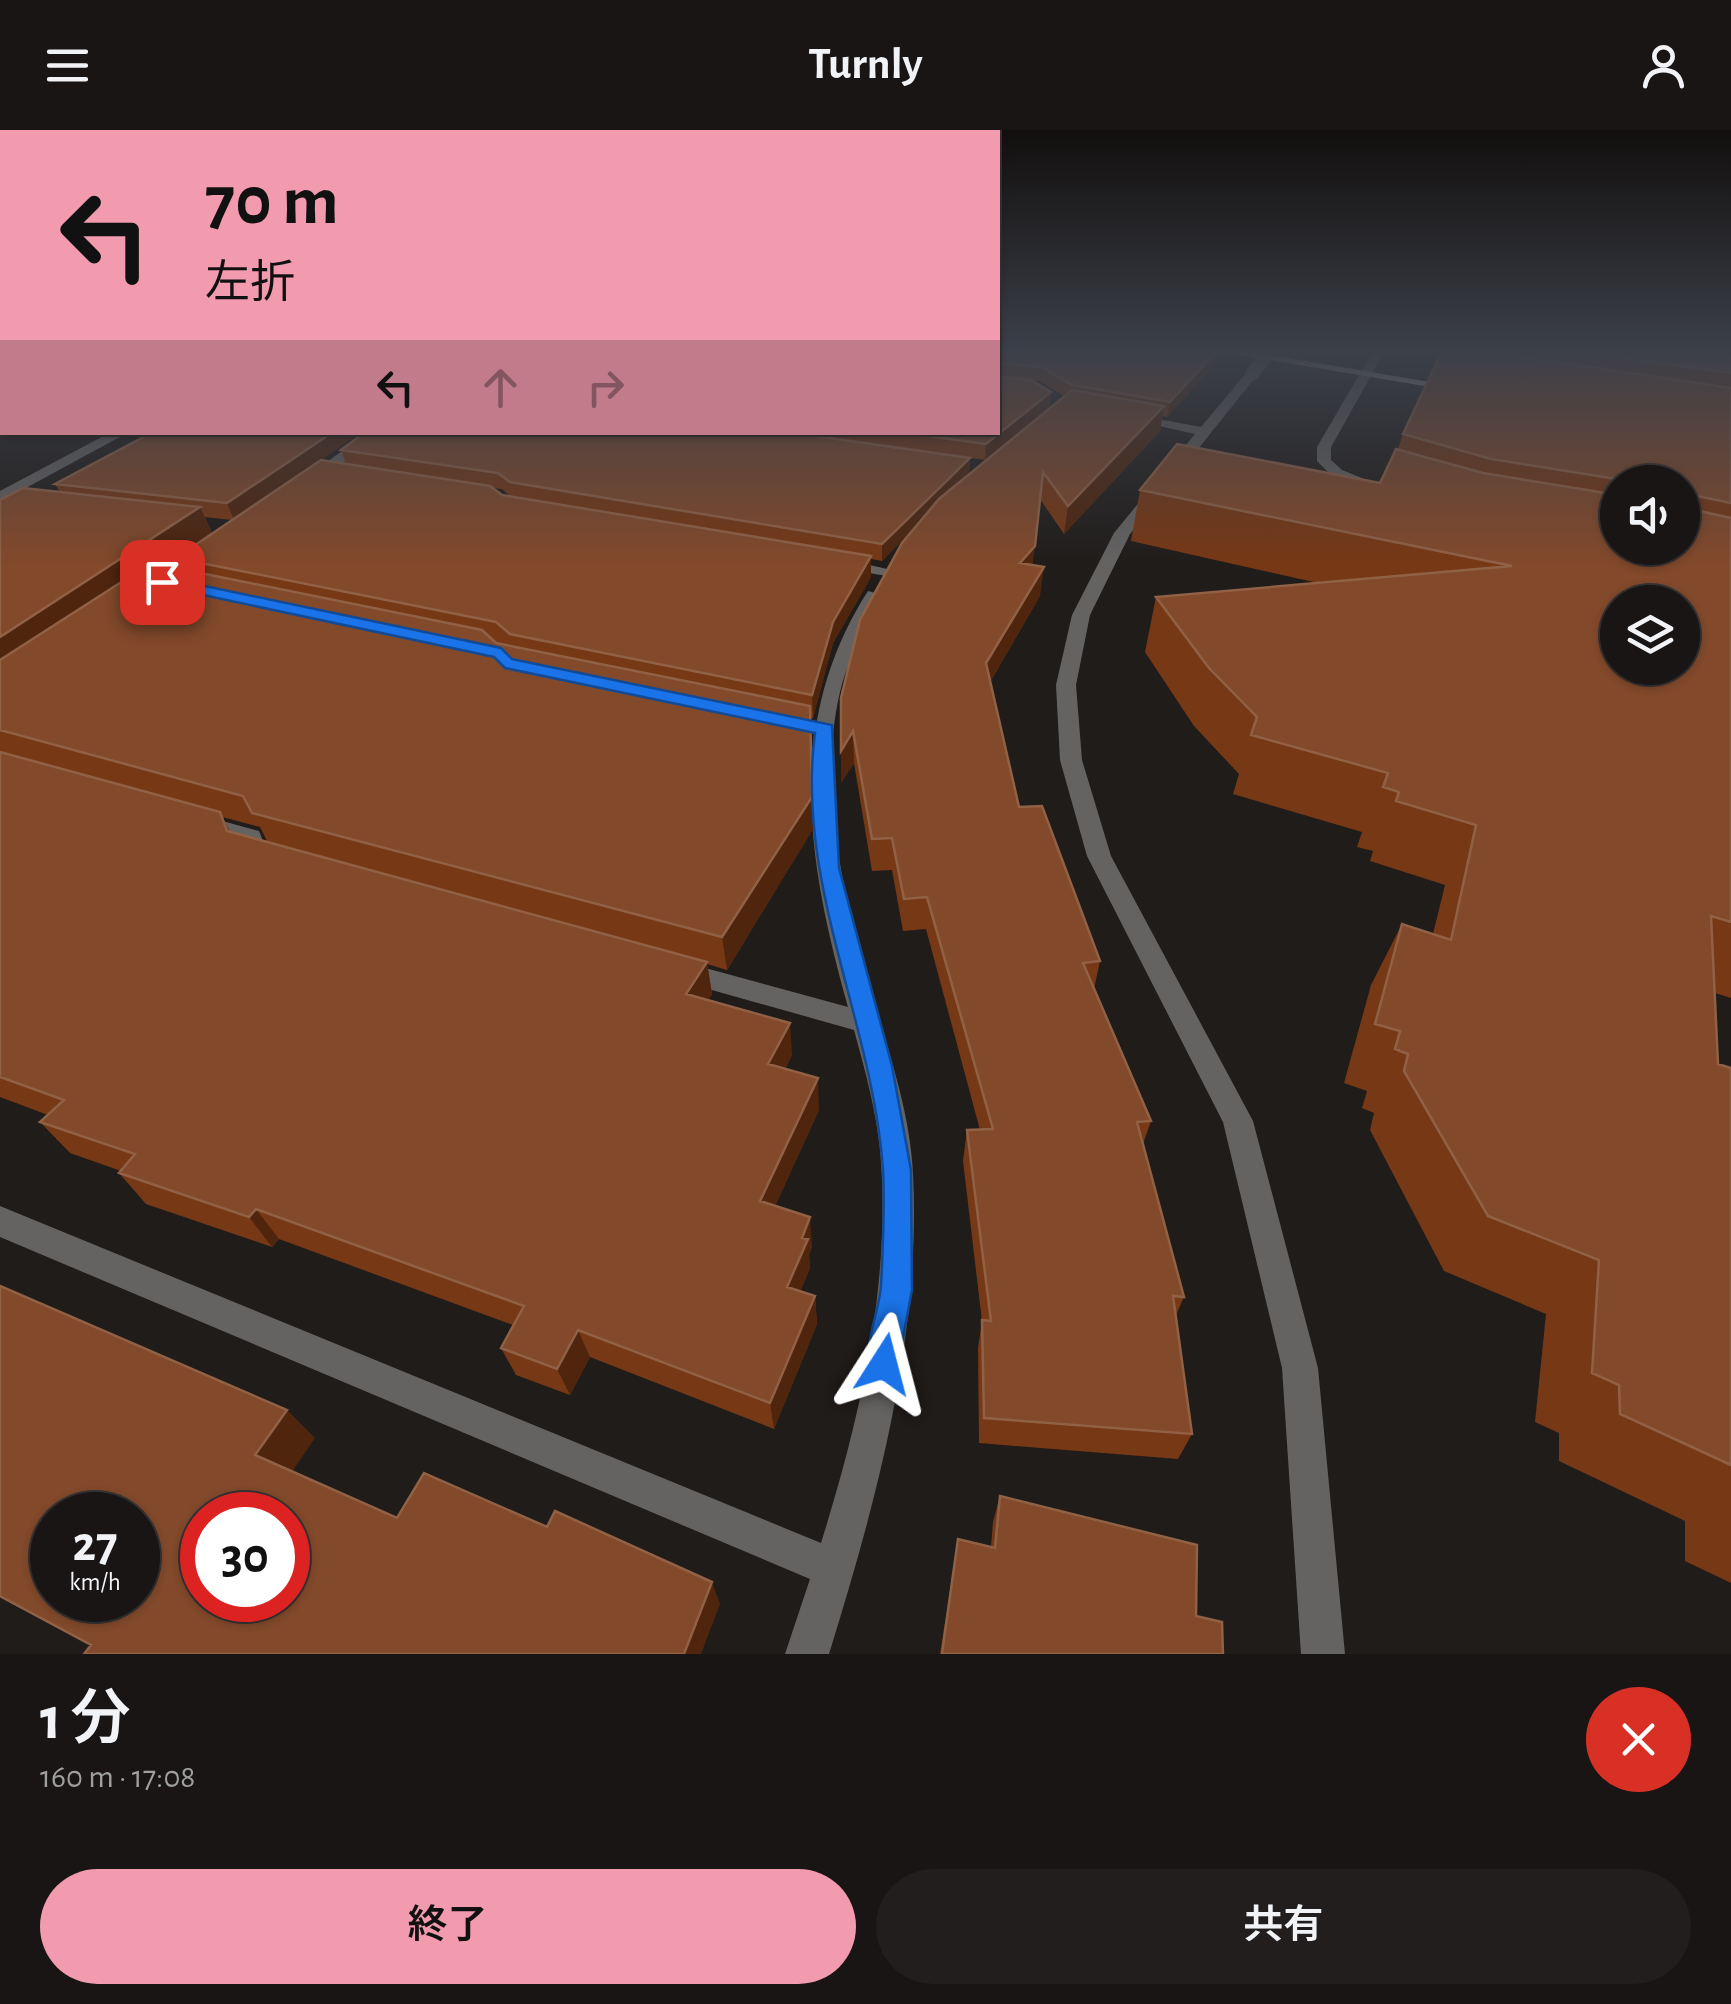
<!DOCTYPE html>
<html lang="ja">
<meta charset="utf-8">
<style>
body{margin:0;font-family:"Alegreya Sans","Noto Sans JP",sans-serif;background:#211e1d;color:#f1f3f6;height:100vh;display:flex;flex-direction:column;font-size:38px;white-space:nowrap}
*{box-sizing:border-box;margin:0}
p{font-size:32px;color:#9f9fa0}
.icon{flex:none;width:55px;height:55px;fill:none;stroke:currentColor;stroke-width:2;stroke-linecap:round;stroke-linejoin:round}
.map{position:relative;height:1524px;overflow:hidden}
.drawer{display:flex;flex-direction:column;background:#181514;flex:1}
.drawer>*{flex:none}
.top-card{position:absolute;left:0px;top:0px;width:1000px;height:305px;box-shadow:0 2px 8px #0004,0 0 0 2px #363434;background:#f29aae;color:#111;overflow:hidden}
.controls{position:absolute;left:1600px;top:335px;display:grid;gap:20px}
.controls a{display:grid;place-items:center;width:100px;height:100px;border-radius:50%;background:#181514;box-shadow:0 2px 8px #0004,0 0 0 2px #363434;font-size:50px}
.speed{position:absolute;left:30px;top:1362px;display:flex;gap:20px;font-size:50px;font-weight:700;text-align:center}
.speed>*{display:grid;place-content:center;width:130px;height:130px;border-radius:50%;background:#181514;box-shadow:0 2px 8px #0004,0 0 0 2px #363434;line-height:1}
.speed small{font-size:25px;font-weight:400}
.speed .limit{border:15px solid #d22;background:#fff;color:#111}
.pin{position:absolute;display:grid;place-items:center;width:85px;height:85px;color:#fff;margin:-42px;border-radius:20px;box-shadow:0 5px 15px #0006}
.me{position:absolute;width:110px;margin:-55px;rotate:9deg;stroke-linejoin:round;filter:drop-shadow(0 0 8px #0008)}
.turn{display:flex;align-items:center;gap:35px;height:210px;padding:0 40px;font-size:45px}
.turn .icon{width:130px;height:130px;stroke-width:2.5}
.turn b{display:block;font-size:70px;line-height:85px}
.lanes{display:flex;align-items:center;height:95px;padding:0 40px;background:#0003;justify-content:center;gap:50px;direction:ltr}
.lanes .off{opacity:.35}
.round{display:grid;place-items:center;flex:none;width:105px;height:105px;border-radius:52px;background:#211e1d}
.head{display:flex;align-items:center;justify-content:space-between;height:170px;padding:0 40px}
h1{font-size:60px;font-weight:600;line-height:75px}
.action{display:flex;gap:20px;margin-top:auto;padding:20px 40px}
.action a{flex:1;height:115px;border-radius:60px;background:#f29aae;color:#111;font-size:40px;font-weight:600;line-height:115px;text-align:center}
.action a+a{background:#211e1d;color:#f1f3f6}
header{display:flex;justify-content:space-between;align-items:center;height:130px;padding:0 40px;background:#181514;font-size:45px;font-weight:600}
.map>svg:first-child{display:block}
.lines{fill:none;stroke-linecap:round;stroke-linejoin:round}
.minor{fill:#656362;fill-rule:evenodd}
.major{fill:#afaba8;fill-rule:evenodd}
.minor-bridge{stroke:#656362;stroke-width:14}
.wall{fill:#773815;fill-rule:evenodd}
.shaded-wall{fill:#4f250e}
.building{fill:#82492b;stroke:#916146;stroke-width:2.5;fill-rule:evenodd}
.route{fill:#1a73e8;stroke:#114b97;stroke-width:2.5}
</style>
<header><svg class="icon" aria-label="menu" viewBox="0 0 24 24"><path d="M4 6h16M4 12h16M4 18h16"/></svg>Turnly<svg class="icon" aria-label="person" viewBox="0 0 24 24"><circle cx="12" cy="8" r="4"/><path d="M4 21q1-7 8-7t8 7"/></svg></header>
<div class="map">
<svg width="1731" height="1524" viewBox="0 0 1731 1524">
<rect width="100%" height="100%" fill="#201c1a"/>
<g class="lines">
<path class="minor" d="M1373 221H1385L1331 317V330L1342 340 1379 355 1382 358 1374 363 1332 346 1317 331V317Z
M1248 241 1258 244 1130 404 1090 485 1076 555 1082 630 1111 726 1253 991 1318 1238 1345 1524H1301L1282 1238 1223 992 1087 726 1060 630 1056 555 1072 485 1114 403 1195 304 1124 288 1131 284 1201 297Z
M111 302H129L0 372V361Z
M369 302H386L314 354H304V348Z
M839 428 896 441 887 446 833 437V429Z
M868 461 883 465C867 494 851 523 842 554 815 656 844 768 873 867 889 924 910 982 913 1043 921 1208 877 1369 829 1524H785L810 1449 0 1107V1076L821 1413C860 1289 892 1151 880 1020 876 980 865 940 854 900L666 847 663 840 666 833 676 830 848 877C808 734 783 593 868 461Z
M197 684 259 701 266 718 280 722 283 728 271 736 246 729 240 711 189 697 185 692Z"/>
<path class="major" d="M1217 221H1246L1466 258 1460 262Z"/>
<path class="minor-bridge" d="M1252 244 1270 221"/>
</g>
<path class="wall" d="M998 221H1224L1223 226 1167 287 1162 286 1160 301 1064 404 1040 369 1032 435 1040 466 990 552 1019 677 1100 831 1094 859 1151 991 1143 1014 1184 1167 1176 1185 1192 1304 1178 1329 979 1313 978 1218 982 1191 963 1031 967 1000H980L926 799 903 801 892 740 872 741 854 633 841 653V568L915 397 882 431 871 429V447L833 513 813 588 810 587 813 699 727 840 707 834 712 864 708 870 792 925 785 939 819 980 775 1076 812 1117 809 1125 810 1138 800 1162 815 1166 817 1194 774 1299 590 1227 570 1265 516 1245 501 1218 513 1195 279 1109 272 1117 146 1074 119 1043 121 1041 70 1023 40 992 48 985 0 967V370L60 362 55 354 321 330 346 334 341 320 365 302H998ZM1032 251H1039L1064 266 960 352 969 344 970 328 985 330 1050 276 1051 262ZM492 358 502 359 511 367 502 365ZM205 387 232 390 212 404ZM177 429 182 439 166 436ZM222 687 260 697 267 711 230 701Z
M1442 221H1731V868L1715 863 1718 934 1731 938V1453L1685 1431V1391L1559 1331V1303L1535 1292 1546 1184 1444 1141 1370 1000 1374 983 1362 978 1367 961 1344 953 1371 855 1402 794 1433 804 1445 755 1370 731 1373 721 1357 717 1362 702 1233 664 1239 644 1194 596 1145 522 1156 467 1318 453 1131 411 1140 360 1380 353 1398 319 1403 304ZM1618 352H1682V418H1618Z
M1000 1366 1196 1486 1223 1524H940L958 1409 991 1417 993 1392Z"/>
<path class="shaded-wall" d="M1217 221H1224L1223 226 1167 287 1170 272Z
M1051 262 1050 276 985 330 986 314Z
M1164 276 1160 301 1064 404 1068 376Z
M333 302H362L234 390 227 373Z
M970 328 969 344 882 431V414Z
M200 377 213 405 0 550V507Z
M1035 416 1031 445 1020 433Z
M871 426V447L833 513 813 588 812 565 833 492Z
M1044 437 1040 466 983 563 986 533Z
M853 601 854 633 841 653V621Z
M811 607 813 699 727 840 722 807Z
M707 832 712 864 692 896 686 864Z
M790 893 792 925 771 966 768 934Z
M818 948 819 980 764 1101 760 1071Z
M256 1079 279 1109 272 1117 249 1087Z
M810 1087 812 1117 809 1125 810 1138 790 1186 787 1157 802 1108Z
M815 1166 817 1194 774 1299 770 1273Z
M578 1200 590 1227 570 1265 557 1239Z
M287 1280 315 1308 285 1352 255 1325Z
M712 1452 720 1474 701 1524H684Z"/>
<path class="building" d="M998 221H1217L1170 272 1072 255 1041 237 998 233Z
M1442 221H1482L1731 258V373L1682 363V352H1635L1491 329 1403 304Z
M1574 221H1731V243Z
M998 246 1031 250 1051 262 986 314 897 302H998Z
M1072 260 1164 276 1068 376 1043 342 1035 416 1020 433 1044 437 986 533 1019 677 1042 676 1100 831 1083 833 1151 991 1137 992 1184 1167 1173 1166 1192 1304 984 1288 982 1190 991 1191 967 1000 993 999 927 767 904 769 892 708 872 709 853 601 841 621V568L860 490 902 413 939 369Z
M153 302H333L227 373 55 354Z
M365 302H787L970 328 882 414 510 352 498 343 341 320Z
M1177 314 1380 353 1396 319 1483 343 1618 365V418H1682V377L1731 388V792L1711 786 1718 934 1731 938V1335L1620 1284 1619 1255 1592 1243 1599 1130 1488 1086 1404 941 1408 924 1395 919 1400 901 1375 894 1402 794 1451 810 1476 695 1396 671 1399 662 1383 657 1388 643 1251 605 1257 587 1209 538 1156 467 1512 436 1140 360ZM1618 472H1682V538H1618Z
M321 330 490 356 502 365 871 426 833 492 812 565 510 504 496 492 176 428Z
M23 358 200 377 0 507V370Z
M151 433 482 500 496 513 810 576 812 667 722 807 252 683 243 666 0 600V530Z
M0 622 220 682 227 701 707 832 686 864 790 893 768 934 818 948 760 1071 810 1087 802 1108 808 1109 787 1157 815 1166 770 1273 578 1200 557 1239 501 1218 524 1176 256 1079 249 1087 119 1043 135 1024 40 992 64 970 0 947Z
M0 1156 287 1280 255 1325 397 1388 424 1343 547 1397 555 1381 712 1452 684 1524H84L91 1515 0 1466ZM52 1385H138V1470H52ZM202 1385H288V1470H202Z
M1000 1366 1197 1415 1196 1486 1222 1492 1223 1524H942L958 1409 995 1418Z"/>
<linearGradient id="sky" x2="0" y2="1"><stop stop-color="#120f0e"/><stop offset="0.51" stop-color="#3c4049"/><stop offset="1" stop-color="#3c4049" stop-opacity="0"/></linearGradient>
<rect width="1731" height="434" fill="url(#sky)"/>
<path class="route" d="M162 447 501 518 512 529 832 595 839 738 892 936 911 1040 912 1160 896 1245 884 1250 872 1245C861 1219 879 1184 881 1156 883 1118 885 1078 883 1040 873 892 795 753 815 603L505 538 494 527 156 455V448Z"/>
</svg>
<div class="controls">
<a><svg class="icon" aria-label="sound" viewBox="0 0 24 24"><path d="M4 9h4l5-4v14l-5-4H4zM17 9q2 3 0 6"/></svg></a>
<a><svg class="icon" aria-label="layers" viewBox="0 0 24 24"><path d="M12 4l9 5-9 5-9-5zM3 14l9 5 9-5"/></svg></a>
</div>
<div class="speed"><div>27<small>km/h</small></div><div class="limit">30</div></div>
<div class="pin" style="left:162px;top:452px;background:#d93025"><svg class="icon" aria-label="arrive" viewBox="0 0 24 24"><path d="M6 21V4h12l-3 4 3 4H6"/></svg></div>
<svg class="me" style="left:884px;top:1234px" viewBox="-20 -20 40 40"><path d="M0-17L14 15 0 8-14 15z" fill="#1a73e8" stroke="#fff" stroke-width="4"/></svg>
<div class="top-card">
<div class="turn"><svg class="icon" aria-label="left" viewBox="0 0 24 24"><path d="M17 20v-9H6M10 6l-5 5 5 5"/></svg><div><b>70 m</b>左折</div></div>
<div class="lanes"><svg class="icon" aria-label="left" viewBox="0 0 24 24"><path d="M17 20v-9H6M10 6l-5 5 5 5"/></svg><svg class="icon off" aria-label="ahead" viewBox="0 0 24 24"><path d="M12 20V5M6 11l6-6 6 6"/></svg><svg class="icon off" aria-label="right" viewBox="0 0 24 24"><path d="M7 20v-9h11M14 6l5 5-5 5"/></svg></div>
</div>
</div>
<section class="drawer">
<div class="head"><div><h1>1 分</h1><p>160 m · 17:08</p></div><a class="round" style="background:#d93025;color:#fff"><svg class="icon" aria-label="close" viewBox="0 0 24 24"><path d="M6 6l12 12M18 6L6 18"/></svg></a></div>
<div class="action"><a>終了</a><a>共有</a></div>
</section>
